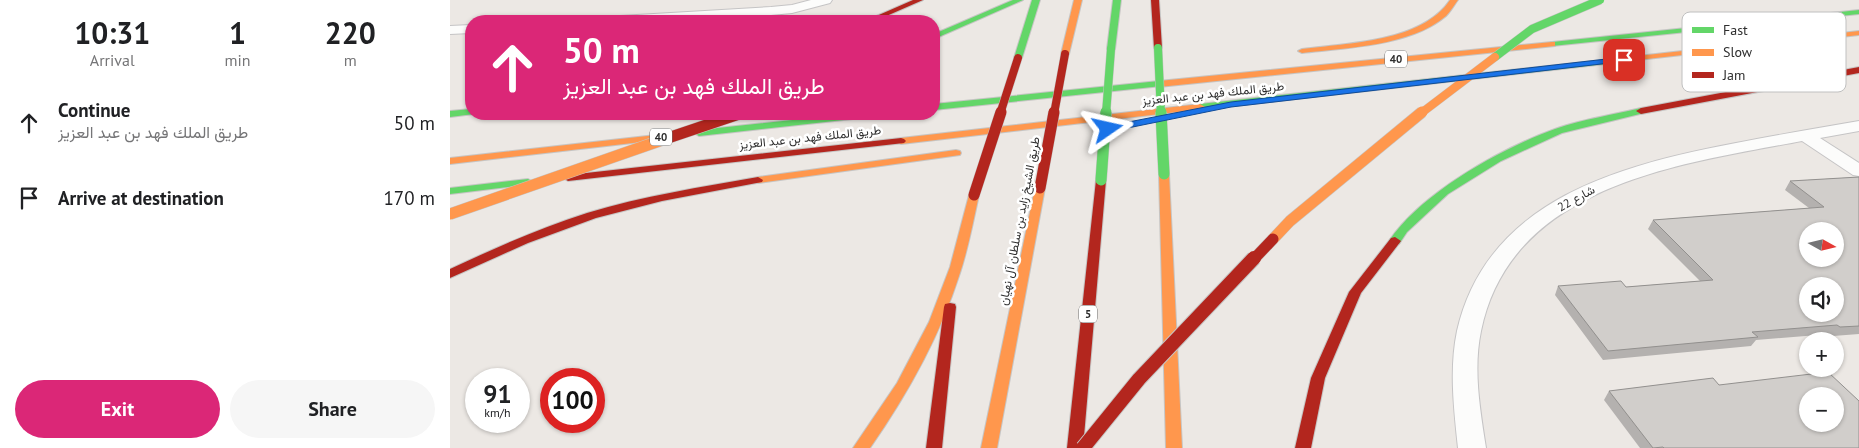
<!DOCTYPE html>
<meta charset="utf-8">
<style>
body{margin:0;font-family:"PT Sans",Vazirmatn,sans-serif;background:#f6f6f6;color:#202124;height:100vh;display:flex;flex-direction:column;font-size:19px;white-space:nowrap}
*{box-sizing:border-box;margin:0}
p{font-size:16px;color:#757577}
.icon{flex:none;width:28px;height:28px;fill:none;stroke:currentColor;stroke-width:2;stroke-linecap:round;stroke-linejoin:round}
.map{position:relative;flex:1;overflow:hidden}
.sheet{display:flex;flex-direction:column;background:#fff;width:450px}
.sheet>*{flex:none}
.banner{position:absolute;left:15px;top:15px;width:475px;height:105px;border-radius:20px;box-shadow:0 1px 4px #0004;background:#db2777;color:#fff;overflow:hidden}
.needle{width:32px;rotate:98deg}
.buttons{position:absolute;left:1349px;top:222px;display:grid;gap:10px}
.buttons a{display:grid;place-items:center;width:45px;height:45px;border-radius:50%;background:#fff;box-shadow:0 1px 4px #0004;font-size:25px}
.speed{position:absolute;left:15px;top:368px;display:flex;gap:10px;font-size:25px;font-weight:700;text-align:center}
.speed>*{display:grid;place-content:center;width:65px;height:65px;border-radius:50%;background:#fff;box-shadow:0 1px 4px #0004;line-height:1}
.speed small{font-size:12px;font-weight:400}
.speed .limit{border:8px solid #d22;background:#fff;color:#111}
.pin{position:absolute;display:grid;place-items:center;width:42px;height:42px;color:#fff;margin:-21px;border-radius:10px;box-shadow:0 2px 8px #0006}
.me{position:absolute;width:55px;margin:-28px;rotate:79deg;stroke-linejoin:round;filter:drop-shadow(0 0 4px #0008)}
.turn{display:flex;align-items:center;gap:18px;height:105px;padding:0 15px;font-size:22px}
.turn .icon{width:65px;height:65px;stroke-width:2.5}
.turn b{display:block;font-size:35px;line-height:42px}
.eta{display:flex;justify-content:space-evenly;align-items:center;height:85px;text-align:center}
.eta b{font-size:30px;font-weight:700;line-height:35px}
.button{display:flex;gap:10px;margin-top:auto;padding:10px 15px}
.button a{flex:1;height:58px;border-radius:30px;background:#db2777;color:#fff;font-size:20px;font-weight:700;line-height:58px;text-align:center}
.button a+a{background:#f6f6f6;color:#202124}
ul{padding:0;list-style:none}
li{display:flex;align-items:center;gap:15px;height:75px;padding:0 15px}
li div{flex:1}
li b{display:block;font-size:19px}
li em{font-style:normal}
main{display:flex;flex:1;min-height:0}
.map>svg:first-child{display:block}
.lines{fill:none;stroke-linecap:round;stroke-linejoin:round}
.street-casing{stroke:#c5c4c5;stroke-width:2}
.fast-casing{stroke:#c6c5c4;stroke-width:2}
.slow-casing{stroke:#c6c5c4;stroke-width:2}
.jam-casing{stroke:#c6c5c4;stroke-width:2}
.street{fill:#fcfcfb;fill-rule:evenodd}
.fast{fill:#63d668;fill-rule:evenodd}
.slow{fill:#ff974d;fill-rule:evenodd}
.jam{fill:#b3261e;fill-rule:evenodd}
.fast-bridge-far1-casing{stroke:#c6c5c4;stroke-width:9;stroke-linecap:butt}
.fast-bridge-casing{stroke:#c6c5c4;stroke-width:12;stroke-linecap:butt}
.slow-bridge-far1-casing{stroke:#c6c5c4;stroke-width:9;stroke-linecap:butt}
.slow-bridge-casing{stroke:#c6c5c4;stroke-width:12;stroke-linecap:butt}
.jam-bridge-far2-casing{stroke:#c6c5c4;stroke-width:9;stroke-linecap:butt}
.jam-bridge-far1-casing{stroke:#c6c5c4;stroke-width:12;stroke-linecap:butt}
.jam-bridge-casing{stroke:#c6c5c4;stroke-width:16;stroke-linecap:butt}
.fast-bridge-far1{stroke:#63d668;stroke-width:8}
.fast-bridge{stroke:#63d668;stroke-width:11}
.slow-bridge-far1{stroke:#ff974d;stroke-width:8}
.slow-bridge{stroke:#ff974d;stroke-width:11}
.jam-bridge-far2{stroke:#b3261e;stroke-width:8}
.jam-bridge-far1{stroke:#b3261e;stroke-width:11}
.jam-bridge{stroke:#b3261e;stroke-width:14}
.wall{fill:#b4b1af}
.building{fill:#d1cecb;stroke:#92908e;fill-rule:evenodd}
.route{fill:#1a73e8;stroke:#114b97}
.labels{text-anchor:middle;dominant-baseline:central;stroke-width:5;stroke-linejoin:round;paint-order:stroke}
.shield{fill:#fff;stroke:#6d6d6d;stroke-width:1}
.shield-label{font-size:11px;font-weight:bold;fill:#2e2e2e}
.street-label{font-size:12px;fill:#2e2e2e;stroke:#fff}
.key{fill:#fff;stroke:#c0c0c0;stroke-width:1}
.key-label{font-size:14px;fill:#2e2e2e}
</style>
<main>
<section class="sheet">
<div class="eta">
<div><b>10:31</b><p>Arrival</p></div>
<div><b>1</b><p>min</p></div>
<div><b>220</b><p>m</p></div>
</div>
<ul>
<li><svg class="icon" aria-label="ahead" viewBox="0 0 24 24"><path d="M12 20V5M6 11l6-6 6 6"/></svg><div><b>Continue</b><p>طريق الملك فهد بن عبد العزيز</p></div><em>50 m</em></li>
<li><svg class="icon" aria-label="arrive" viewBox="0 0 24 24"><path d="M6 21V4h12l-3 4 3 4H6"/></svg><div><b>Arrive at destination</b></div><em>170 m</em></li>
</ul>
<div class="button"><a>Exit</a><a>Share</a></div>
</section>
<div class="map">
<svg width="1409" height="448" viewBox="0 0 1409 448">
<rect width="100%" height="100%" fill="#ece8e4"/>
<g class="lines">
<g class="street-casing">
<path id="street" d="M361 0H382L380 3 342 13 321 15 215 21H146L153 17 321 7 342 5Z
M21 25V33L0 34V26Z
M1409 121V131L1370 138 1409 163V176L1403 175 1352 141C1231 164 1061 184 1031 331 1023 369 1030 410 1036 448H1008C1004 410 999 369 1007 331 1037 199 1171 165 1286 143 1327 135 1368 128 1409 121Z"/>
</g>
<g class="fast-casing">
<path id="fast" d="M563 0H573L484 39V34Z
M582 0H590L572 58 565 60 564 58Z
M663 0H671L665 49 661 51 657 49Z
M1409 10V14L1102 46 1098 44 1102 42Z
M1179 57 1183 59 1182 61 750 110 745 107 750 104Z
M709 81 712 82V86L484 110V104Z
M1191 108 1196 111 1194 113 1112 133 1051 161 998 194 957 232 949 244H941L939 241C971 193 1052 148 1105 129 1133 119 1163 115 1191 108Z
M21 109V114H24L0 117V111Z
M398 114H426L421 117 249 136 244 133 249 130Z
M78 179 83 182 82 184 0 194V188Z"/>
</g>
<g class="slow-casing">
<path id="slow" d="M624 0H632L619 54 615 56 611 54Z
M1000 0H1008C1004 5 1001 11 996 16 961 46 896 48 852 53L848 51 852 49C898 43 972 42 1000 0Z
M1409 31V35L1179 61 1175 59 1179 57Z
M1102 42H1105V46L709 87 705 84 709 81Z
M750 104 755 107 753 109 451 144 446 141 451 138Z
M206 135 211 138 209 140 0 164V158Z
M506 150 510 151 511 153 510 155 308 183 303 180 308 177Z
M714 171 719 174 732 448H716L709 174Z
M590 185 595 188 547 448H531L585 188Z
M524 192 529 195C523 222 518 250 509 276 489 338 457 395 420 448H403L447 383 479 322 500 267 519 195Z"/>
</g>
<g class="jam-casing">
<path id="jam" d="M463 0H473L425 21H415Z
M701 0H709L712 48 708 50 704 48Z
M1409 67V73L1191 114 1186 111 1191 108Z
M451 138 454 139 456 141 454 143 118 181 113 178 118 175Z
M308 177 313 180 312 182 212 201 146 218 78 243 0 278V269C45 248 90 228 137 213 193 196 251 187 308 177Z
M651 177 656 180 633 448H617L646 180Z
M945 237 951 241 911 293 875 378 861 448H845L861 378 899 292 941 238Z
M500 303 505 304 506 307 492 448H476L494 307 495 304Z"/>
</g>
<use href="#street" class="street"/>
<use href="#fast" class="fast"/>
<use href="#slow" class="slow"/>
<use href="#jam" class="jam"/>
<g class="fast-bridge-far1-casing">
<path id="fast-bridge-far1" d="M708 48 711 114
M1045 57 1082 29 1150 0
M656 114 661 49"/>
</g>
<g class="fast-bridge-casing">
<path id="fast-bridge" d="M711 112 714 174
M651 180 656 112"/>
</g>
<g class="slow-bridge-far1-casing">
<path id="slow-bridge-far1" d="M970 114 1045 57"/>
</g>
<g class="slow-bridge-casing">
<path id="slow-bridge" d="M0 214 212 140
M823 239 840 221 972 112"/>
</g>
<g class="jam-bridge-far2-casing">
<path id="jam-bridge-far2" d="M550 114 568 58
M604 114 615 54"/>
</g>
<g class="jam-bridge-far1-casing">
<path id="jam-bridge-far1" d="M212 140 289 114
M590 188 604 112
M524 195 551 112
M803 260 823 239"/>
</g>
<g class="jam-bridge-casing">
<path id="jam-bridge" d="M633 448 689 379 804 258"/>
</g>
<use href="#fast-bridge-far1" class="fast-bridge-far1"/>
<use href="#fast-bridge" class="fast-bridge"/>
<use href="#slow-bridge-far1" class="slow-bridge-far1"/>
<use href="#slow-bridge" class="slow-bridge"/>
<use href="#jam-bridge-far2" class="jam-bridge-far2"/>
<use href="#jam-bridge-far1" class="jam-bridge-far1"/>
<use href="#jam-bridge" class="jam-bridge"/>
</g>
<path class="wall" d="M1409 177V334L1383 336 1380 334 1306 340 1301 346 1153 360 1105 295 1108 286 1176 287 1250 281 1198 229 1203 220 1359 208 1335 190 1340 181Z
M1159 391 1409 448H1190L1154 400Z"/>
<path class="building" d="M1409 177V326L1390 327 1387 325 1302 332 1308 337 1158 351 1108 286 1171 281 1176 287 1263 280 1203 220 1374 207 1340 181ZM1358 231H1385V259H1358ZM1358 286H1385V314H1358Z
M1378 372 1409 401V448H1214L1213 447 1203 448 1159 391 1263 378 1269 385ZM1358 396H1385V424H1358Z"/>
<path class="route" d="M1174 57 1178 60 1177 61 781 107 658 132 653 129 658 126 781 102Z"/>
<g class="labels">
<g class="shield">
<rect x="935" y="50.5" width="22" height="17" rx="4"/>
<rect x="200" y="128.5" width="22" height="17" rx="4"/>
<rect x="629" y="305.5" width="18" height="17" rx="4"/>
</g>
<g class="shield-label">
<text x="946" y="59">40</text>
<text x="211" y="137">40</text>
<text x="638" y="314">5</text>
</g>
<g class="street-label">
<text transform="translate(763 93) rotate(-6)">طريق الملك فهد بن عبد العزيز</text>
<text transform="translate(360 137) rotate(-6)">طريق الملك فهد بن عبد العزيز</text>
<text transform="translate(1126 198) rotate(-29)">شارع 22</text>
<text transform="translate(569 221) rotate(-79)">طريق الشيخ زايد بن سلطان آل نهيان</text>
</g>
</g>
<rect x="1232" y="12" width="164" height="80" rx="8" class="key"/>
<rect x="1242" y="27" width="22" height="6" fill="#63d668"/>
<rect x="1242" y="49" width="22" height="7" fill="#ff974d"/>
<rect x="1242" y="72" width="22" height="6" fill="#b3261e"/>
<g class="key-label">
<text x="1273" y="35">Fast</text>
<text x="1273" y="57">Slow</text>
<text x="1273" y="80">Jam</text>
</g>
</svg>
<div class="buttons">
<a><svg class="needle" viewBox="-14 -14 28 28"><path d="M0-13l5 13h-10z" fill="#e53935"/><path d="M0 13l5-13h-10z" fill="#757577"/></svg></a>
<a><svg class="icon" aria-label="sound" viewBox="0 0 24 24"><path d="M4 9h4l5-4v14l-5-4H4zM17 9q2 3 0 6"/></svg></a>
<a>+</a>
<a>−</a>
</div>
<div class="speed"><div>91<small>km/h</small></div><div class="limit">100</div></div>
<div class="pin" style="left:1174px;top:60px;background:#d93025"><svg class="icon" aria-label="arrive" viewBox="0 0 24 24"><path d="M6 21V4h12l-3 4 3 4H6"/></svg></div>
<svg class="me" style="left:658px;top:129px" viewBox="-20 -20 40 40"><path d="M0-17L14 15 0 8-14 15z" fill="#1a73e8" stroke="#fff" stroke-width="4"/></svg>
<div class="banner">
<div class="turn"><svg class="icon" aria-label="ahead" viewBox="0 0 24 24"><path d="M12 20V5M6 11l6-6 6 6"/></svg><div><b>50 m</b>طريق الملك فهد بن عبد العزيز</div></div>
</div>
</div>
</main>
